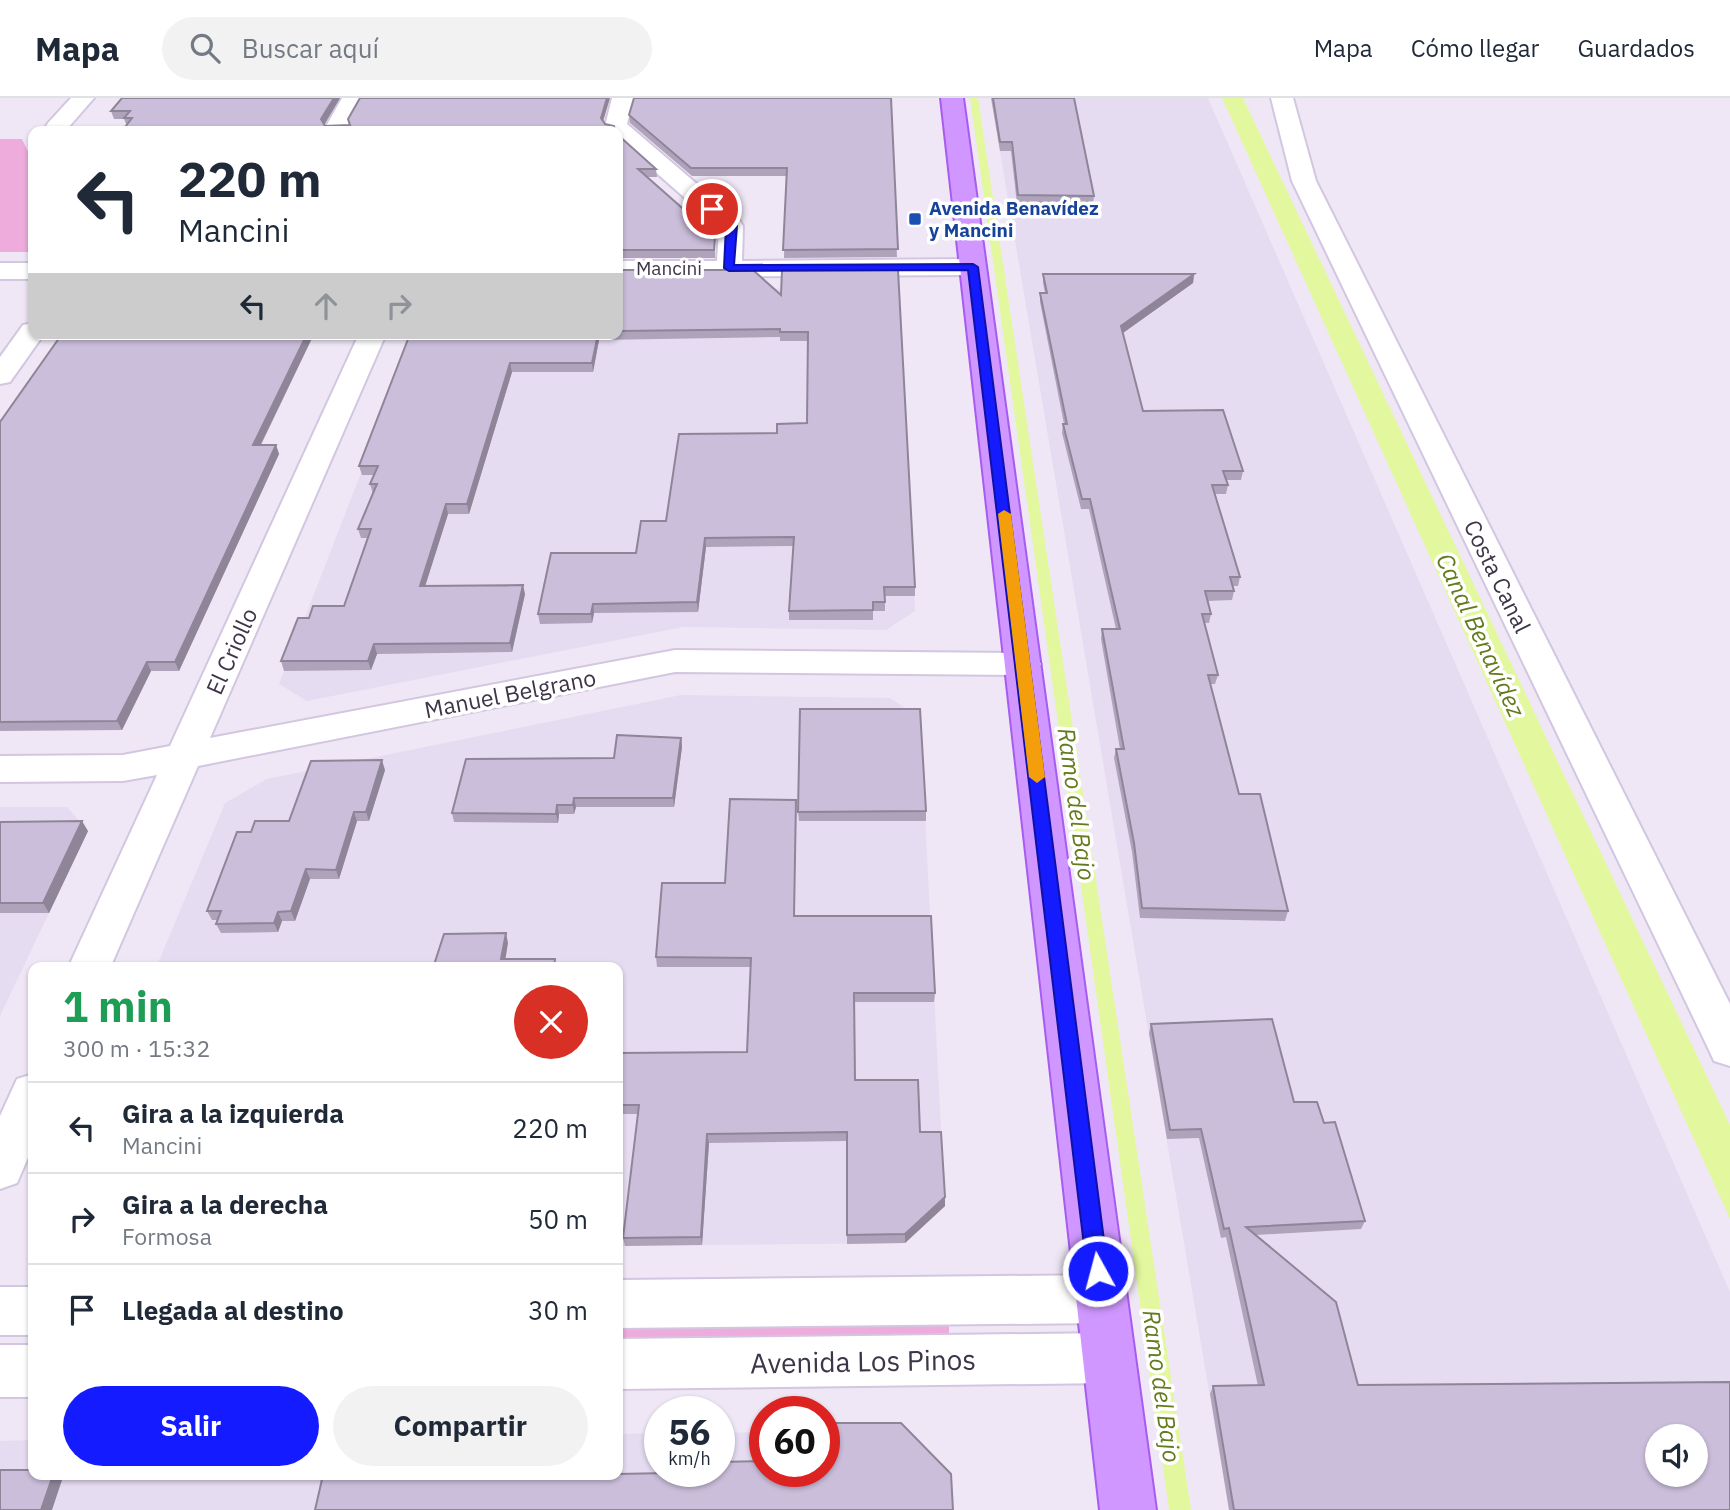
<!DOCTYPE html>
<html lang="es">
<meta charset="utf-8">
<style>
body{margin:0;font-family:"IBM Plex Sans",sans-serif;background:#f2f2f3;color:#1f2937;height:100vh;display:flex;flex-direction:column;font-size:26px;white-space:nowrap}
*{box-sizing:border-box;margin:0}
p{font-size:23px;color:#747a83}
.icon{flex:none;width:38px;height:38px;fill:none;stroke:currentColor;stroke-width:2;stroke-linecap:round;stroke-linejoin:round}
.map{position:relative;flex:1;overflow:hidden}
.details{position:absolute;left:28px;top:864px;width:595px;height:518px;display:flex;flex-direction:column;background:#fff;border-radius:14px;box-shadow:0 2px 5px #0004}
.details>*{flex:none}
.hud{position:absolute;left:28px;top:28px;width:595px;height:214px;border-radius:14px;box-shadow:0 2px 5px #0004;background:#fff;color:#1f2937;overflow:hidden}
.tools{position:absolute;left:1645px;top:1326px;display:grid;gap:14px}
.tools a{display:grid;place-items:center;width:63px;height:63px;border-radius:50%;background:#fff;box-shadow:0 2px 5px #0004;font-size:35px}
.speed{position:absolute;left:644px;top:1298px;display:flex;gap:14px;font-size:35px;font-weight:700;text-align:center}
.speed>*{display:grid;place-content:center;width:91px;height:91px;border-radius:50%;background:#fff;box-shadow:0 2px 5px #0004;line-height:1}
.speed small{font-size:18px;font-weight:400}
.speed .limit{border:10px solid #d22;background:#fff;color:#111}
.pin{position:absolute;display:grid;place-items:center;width:60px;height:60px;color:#fff;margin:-30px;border:4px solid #fff;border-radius:50%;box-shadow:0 2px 7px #0007}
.me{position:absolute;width:77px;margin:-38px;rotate:353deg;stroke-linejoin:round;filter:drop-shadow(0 0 5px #0008)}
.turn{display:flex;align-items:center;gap:24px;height:147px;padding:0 35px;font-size:32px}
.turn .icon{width:91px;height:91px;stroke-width:2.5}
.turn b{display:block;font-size:49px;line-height:60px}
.lanes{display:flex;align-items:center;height:66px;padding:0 35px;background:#0003;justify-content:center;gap:35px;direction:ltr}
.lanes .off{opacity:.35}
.round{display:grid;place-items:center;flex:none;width:74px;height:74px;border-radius:37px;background:#f2f2f3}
.overview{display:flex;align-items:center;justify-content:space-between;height:119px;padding:0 35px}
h1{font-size:42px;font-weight:700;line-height:52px;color:#1e9e55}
.action{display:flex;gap:14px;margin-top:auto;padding:14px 35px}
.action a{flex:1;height:80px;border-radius:42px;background:#151bff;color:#fff;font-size:28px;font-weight:700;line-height:80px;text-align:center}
.action a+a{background:#f2f2f3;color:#1f2937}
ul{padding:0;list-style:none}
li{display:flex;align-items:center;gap:21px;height:91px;padding:0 35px;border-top:2px solid #e0e1e3}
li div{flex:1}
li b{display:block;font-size:26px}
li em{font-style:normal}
header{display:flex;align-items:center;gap:42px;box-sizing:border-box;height:98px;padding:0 35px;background:#fff;border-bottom:2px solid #e0e1e3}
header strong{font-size:33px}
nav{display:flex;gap:38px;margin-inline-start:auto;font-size:24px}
.search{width:490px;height:63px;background:#f2f2f3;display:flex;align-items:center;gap:18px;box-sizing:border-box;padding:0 24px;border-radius:38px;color:#747a83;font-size:26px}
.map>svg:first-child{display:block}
.residential{fill:#e6dcf1;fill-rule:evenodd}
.green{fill:#edacdc}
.water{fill:#e3f89e}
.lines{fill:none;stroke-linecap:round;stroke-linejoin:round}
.stream{fill:#e3f89e;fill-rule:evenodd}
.minor-casing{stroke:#d2c6e0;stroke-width:4}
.major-casing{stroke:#a85bf0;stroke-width:4}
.minor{fill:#fff;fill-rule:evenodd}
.major{fill:#cf97ff;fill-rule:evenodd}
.wall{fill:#afa3bc}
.shaded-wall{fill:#8e8599}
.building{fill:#cbbedb;stroke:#8e8599;stroke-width:2;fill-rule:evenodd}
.route{fill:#151bff;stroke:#0e12a6;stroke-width:2}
.slow{fill:#f59e0b}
.transit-dot{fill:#1a4fb4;stroke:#fff;stroke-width:2.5}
.labels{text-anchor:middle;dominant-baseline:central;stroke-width:7;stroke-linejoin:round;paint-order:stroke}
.far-transit-label{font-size:19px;font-weight:bold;fill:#164399;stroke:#fff;text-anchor:start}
.far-street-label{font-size:19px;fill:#3e3549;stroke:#fff}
.street-label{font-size:23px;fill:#3e3549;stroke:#fff}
.water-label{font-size:24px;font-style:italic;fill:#637b1c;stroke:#fff}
.near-street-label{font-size:28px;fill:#3e3549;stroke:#fff}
</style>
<header>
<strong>Mapa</strong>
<div class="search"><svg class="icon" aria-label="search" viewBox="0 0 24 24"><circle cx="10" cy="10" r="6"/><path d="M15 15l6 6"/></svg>Buscar aquí</div>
<nav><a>Mapa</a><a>Cómo llegar</a><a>Guardados</a></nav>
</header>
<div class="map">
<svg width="1730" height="1412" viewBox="0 0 1730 1412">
<rect width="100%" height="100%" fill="#efe7f5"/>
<path class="residential" d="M991 0H1208L1730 1194V1412H1229ZM1657 1339H1696V1377H1657Z
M888 190 911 423 915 513 886 532 683 529 307 603 279 586 415 236H618V191Z
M681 597 890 600 920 620 945 1108 905 1145 618 1148V870H156L225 705 267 681Z
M0 709H67L88 733 0 918Z
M765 1334V1374H824L952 1412H0V1343L33 1342V1377H618V1336L660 1335V1374H719V1335Z"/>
<path class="green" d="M0 41H22L33 64V154H0Z
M949 1225V1240L618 1243V1229Z"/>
<path class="water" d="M1222 0H1243L1730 1027V1121Z"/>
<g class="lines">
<path class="stream" d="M970 0H978L1191 1412H1169Z"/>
<g class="minor-casing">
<path id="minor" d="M71 0H94L67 31 69 33H47L45 30 48 25Z
M342 0H364L347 29 350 33H327L325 30Z
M612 0H634L627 26 740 123 743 128 742 163 973 161 982 164 986 169 982 174 973 177 618 179V163H717L719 130 618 41V33H608L605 28Z
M1271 0H1293L1316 83 1730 906V968L1714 963 1708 950 1292 83Z
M0 165H33V181H0Z
M33 225V236H44L10 284 0 286V259L23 227Z
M359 236H386L210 640 675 552 1023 555 1035 558 1041 566 1035 574 1023 577 675 574 198 668 110 870H68L157 677 123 683 0 684V658L123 657 170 648Z
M33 976V1048L17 1085 0 1091V1018L17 981Z
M1101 1177 1119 1184 1126 1201 1119 1218 1101 1225 618 1230V1182Z
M0 1189H33V1237H0Z
M1109 1235 1127 1242 1135 1260 1127 1278 1109 1285 618 1291V1241Z
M0 1247H33V1299H0Z"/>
</g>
<g class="major-casing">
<path id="major" d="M941 0H963L1156 1412H1100Z"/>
</g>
<use href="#minor" class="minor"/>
<use href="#major" class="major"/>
</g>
<path class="wall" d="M122 0H340L324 26 325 28 603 24 605 26 615 33 127 28 124 21H114L111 13Z
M891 0 897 159 784 160 786 78H692L630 25 629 17Z
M991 0H1074L1094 98 1093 107 1017 106 1011 53H1000Z
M618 37 656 71 657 79H647L715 139V160H618V163Z
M618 172 781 197 782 172 915 489V498H885V513H873V522H789V513L793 448 706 449 698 514 594 515 592 525 540 526 538 516 636 455 666 423 777 335 807 325 808 243H780V239L599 242 593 274H512L469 416H448L425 488 525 496 512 554 377 556 371 572 284 573 281 563 309 520 344 508 367 440H361L358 431 373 396 370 386 374 377H362L359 368 410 236H618Z
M1043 176H1194L1193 185 1123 235 1143 313 1243 373 1241 382H1226L1228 387 1226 396H1215L1240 479 1238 488H1232L1234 493 1232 502 1207 503 1211 516 1209 525H1205L1218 577 1215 586H1210L1239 696 1288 813 1285 823 1140 820 1132 754 1114 660 1116 651H1120L1101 541 1102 531H1116L1089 411H1081L1062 335 1063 326H1064L1040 204V195H1045L1043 185Z
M62 236H314L261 347H276L279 356 179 573H151L122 632 0 633V324Z
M681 640 682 649 674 709H576L574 716H559L558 725 454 724 452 715 614 660Z
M385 672 369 723H357L339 781H310L295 823H282L278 834 221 835 216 826 217 822H212L207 813 251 734 289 723Z
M796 702 794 818 935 895 934 904H854L855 982 920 1034 945 1099V1108L905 1145 847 1146V1043L709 1045 702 1147 625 1148 623 1140 638 1016H618V955L747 954 751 869H657L656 859 725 785Z
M926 713V723H799L798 714Z
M0 724 88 733 49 815H0Z
M1151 926 1294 1004 1324 1025 1365 1123 1361 1131 1256 1137 1358 1287 1730 1412H1229L1210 1296 1213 1288H1258L1226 1139 1221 1140 1199 1040 1167 1041 1149 935Z"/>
<path class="shaded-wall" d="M334 0H340L323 29 321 21Z
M607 0H610L602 27 601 20Z
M1194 176 1193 185 1120 237 1121 228Z
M307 236H314L256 356 253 347Z
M598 236H599V242L593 274 592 265Z
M510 265 512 274 469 416 467 406Z
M276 347 279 356 179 573 175 564Z
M446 406 448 416 422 498 420 488Z
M705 440 706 449 698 514 697 504Z
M523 487 525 496 512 554 510 545Z
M593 506 594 515 592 525 591 516Z
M374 546 377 556 371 572 368 563Z
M147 564 151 573 122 632 117 623Z
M681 640 682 649 674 709 673 700Z
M382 662 385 672 369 723 366 714Z
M574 700 576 709 574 716 573 707Z
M557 707 559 716 558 725 556 716Z
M354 714 357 723 339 781 336 772Z
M82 723 88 733 49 815 43 805Z
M306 771 310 781 295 823 291 813Z
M278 814 282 823 278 834 274 825Z
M506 835 508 845 504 870 501 861Z
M707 1036 709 1045 702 1147 701 1139Z
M945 1099V1108L905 1145V1136Z
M53 1377H61L63 1379 52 1412H41Z"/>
<path class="building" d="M122 0H334L321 21 325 28 350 27 348 21 360 0H607L601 20 605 26 614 28 615 33H122L132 20H124L130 13H111Z
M634 0H891L898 151 783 152 787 70H691L629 17Z
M993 0H1074L1094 98 1018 97 1012 44H1000Z
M618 37 656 71H638L715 139 714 152H618Z
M618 172H753L781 197 782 172H898L915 489H884L885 504H873V512L789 513 794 439 705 440 697 504 593 506 591 516H538L551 455H636L641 423H666L679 336 777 335V326L807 325 808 234H780V231L618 233Z
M1043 176H1194L1121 228 1143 313 1223 312 1243 373H1223L1228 387H1212L1240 479H1230L1234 493H1205L1211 516H1202L1218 577H1208L1239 696H1260L1288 813 1142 810 1134 745 1116 651H1124L1102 531H1120L1090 401H1082L1063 326H1067L1040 195H1047Z
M62 236H307L253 347H276L175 564H147L117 623 0 624V324Z
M410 236H598L592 265H510L467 406H446L420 488 523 487 510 545 374 546 368 563H281L298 520H309L313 508H344L371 431H358L377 386H370L378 368H359Z
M800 611H920L926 713 798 714Z
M617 637 681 640 673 700H574L573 707H557L556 716 452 715 466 661 614 660Z
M382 662 366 714H354L336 772 306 771 291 813 278 814 274 825 216 826 221 813H207L237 734H251L255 723H289L311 663Z
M730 701 796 702 794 818H931L935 895H854L855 982H918L920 1034H941L945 1099 905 1136 847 1137V1034L707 1036 701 1139 623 1140 639 1007H618V955L747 954 751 860 656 859 662 785H725Z
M82 723 43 805H0V724Z
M506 835 501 861H555L554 870H433L444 836Z
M1272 921 1294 1004H1317L1324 1025 1335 1024 1365 1123 1246 1129 1336 1204 1358 1287 1730 1284V1412H1234L1213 1288 1264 1287 1229 1130 1224 1131 1201 1031 1170 1032 1151 926ZM1657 1339H1696V1377H1657Z
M824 1325H901L951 1376 953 1412H315L323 1377H618V1376L719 1374V1364L765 1363V1374H824Z
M0 1372H33V1377H53L41 1412H0Z"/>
<path class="route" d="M709 109H716L737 128 734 167 973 166 978 169 1108 1173 1105 1180 1098 1183 1090 1180 1087 1173 968 172 729 173 724 170 726 128 709 113Z"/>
<path class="slow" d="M1004 412 1011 416 1045 679 1037 685 1029 679 998 416Z"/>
<rect class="transit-dot" x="908" y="114" width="14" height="14" rx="3.5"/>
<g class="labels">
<g class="far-transit-label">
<text x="929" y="110">Avenida Benavídez<tspan x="929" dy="22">y Mancini</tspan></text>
</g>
<g class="far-street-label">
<text x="669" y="170">Mancini</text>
</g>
<g class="street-label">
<text transform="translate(1498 478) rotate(64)">Costa Canal</text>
<text transform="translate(231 553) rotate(-66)">El Criollo</text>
<text transform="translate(510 595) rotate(-11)">Manuel Belgrano</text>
</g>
<g class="water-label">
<text transform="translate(1481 537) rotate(65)">Canal Benavídez</text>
<text transform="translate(1077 706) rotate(82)">Ramo del Bajo</text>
<text transform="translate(1162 1288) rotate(82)">Ramo del Bajo</text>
</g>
<g class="near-street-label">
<text transform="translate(863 1263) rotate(-1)">Avenida Los Pinos</text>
</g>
</g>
</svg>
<div class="tools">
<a><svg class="icon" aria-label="sound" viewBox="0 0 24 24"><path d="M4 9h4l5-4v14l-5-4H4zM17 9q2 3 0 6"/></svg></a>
</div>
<div class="speed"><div>56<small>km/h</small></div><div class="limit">60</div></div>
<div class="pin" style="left:712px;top:111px;background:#d93025"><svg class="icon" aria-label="arrive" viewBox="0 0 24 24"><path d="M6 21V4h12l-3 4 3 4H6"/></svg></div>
<svg class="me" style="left:1098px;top:1173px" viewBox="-20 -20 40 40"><circle r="17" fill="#151bff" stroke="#fff" stroke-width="3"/><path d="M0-11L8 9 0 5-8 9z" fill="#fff"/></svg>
<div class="hud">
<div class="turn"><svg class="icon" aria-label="left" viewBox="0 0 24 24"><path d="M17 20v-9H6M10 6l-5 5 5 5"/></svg><div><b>220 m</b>Mancini</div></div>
<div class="lanes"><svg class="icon" aria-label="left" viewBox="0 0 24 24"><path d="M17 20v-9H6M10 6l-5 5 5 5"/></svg><svg class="icon off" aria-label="ahead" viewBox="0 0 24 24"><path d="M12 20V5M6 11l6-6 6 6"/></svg><svg class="icon off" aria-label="right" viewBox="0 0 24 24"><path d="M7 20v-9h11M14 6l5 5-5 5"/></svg></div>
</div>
<section class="details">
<div class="overview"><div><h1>1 min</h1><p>300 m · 15:32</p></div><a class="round" style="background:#d93025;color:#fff"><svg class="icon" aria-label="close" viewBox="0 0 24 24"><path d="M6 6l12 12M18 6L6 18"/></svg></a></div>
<ul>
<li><svg class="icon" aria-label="left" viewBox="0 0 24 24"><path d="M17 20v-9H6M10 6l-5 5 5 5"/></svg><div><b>Gira a la izquierda</b><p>Mancini</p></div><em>220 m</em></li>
<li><svg class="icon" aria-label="right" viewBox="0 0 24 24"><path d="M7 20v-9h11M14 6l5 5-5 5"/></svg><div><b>Gira a la derecha</b><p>Formosa</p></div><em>50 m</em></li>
<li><svg class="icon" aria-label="arrive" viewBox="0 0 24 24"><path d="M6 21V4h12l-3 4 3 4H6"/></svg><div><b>Llegada al destino</b></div><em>30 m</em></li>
</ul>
<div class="action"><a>Salir</a><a>Compartir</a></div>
</section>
</div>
